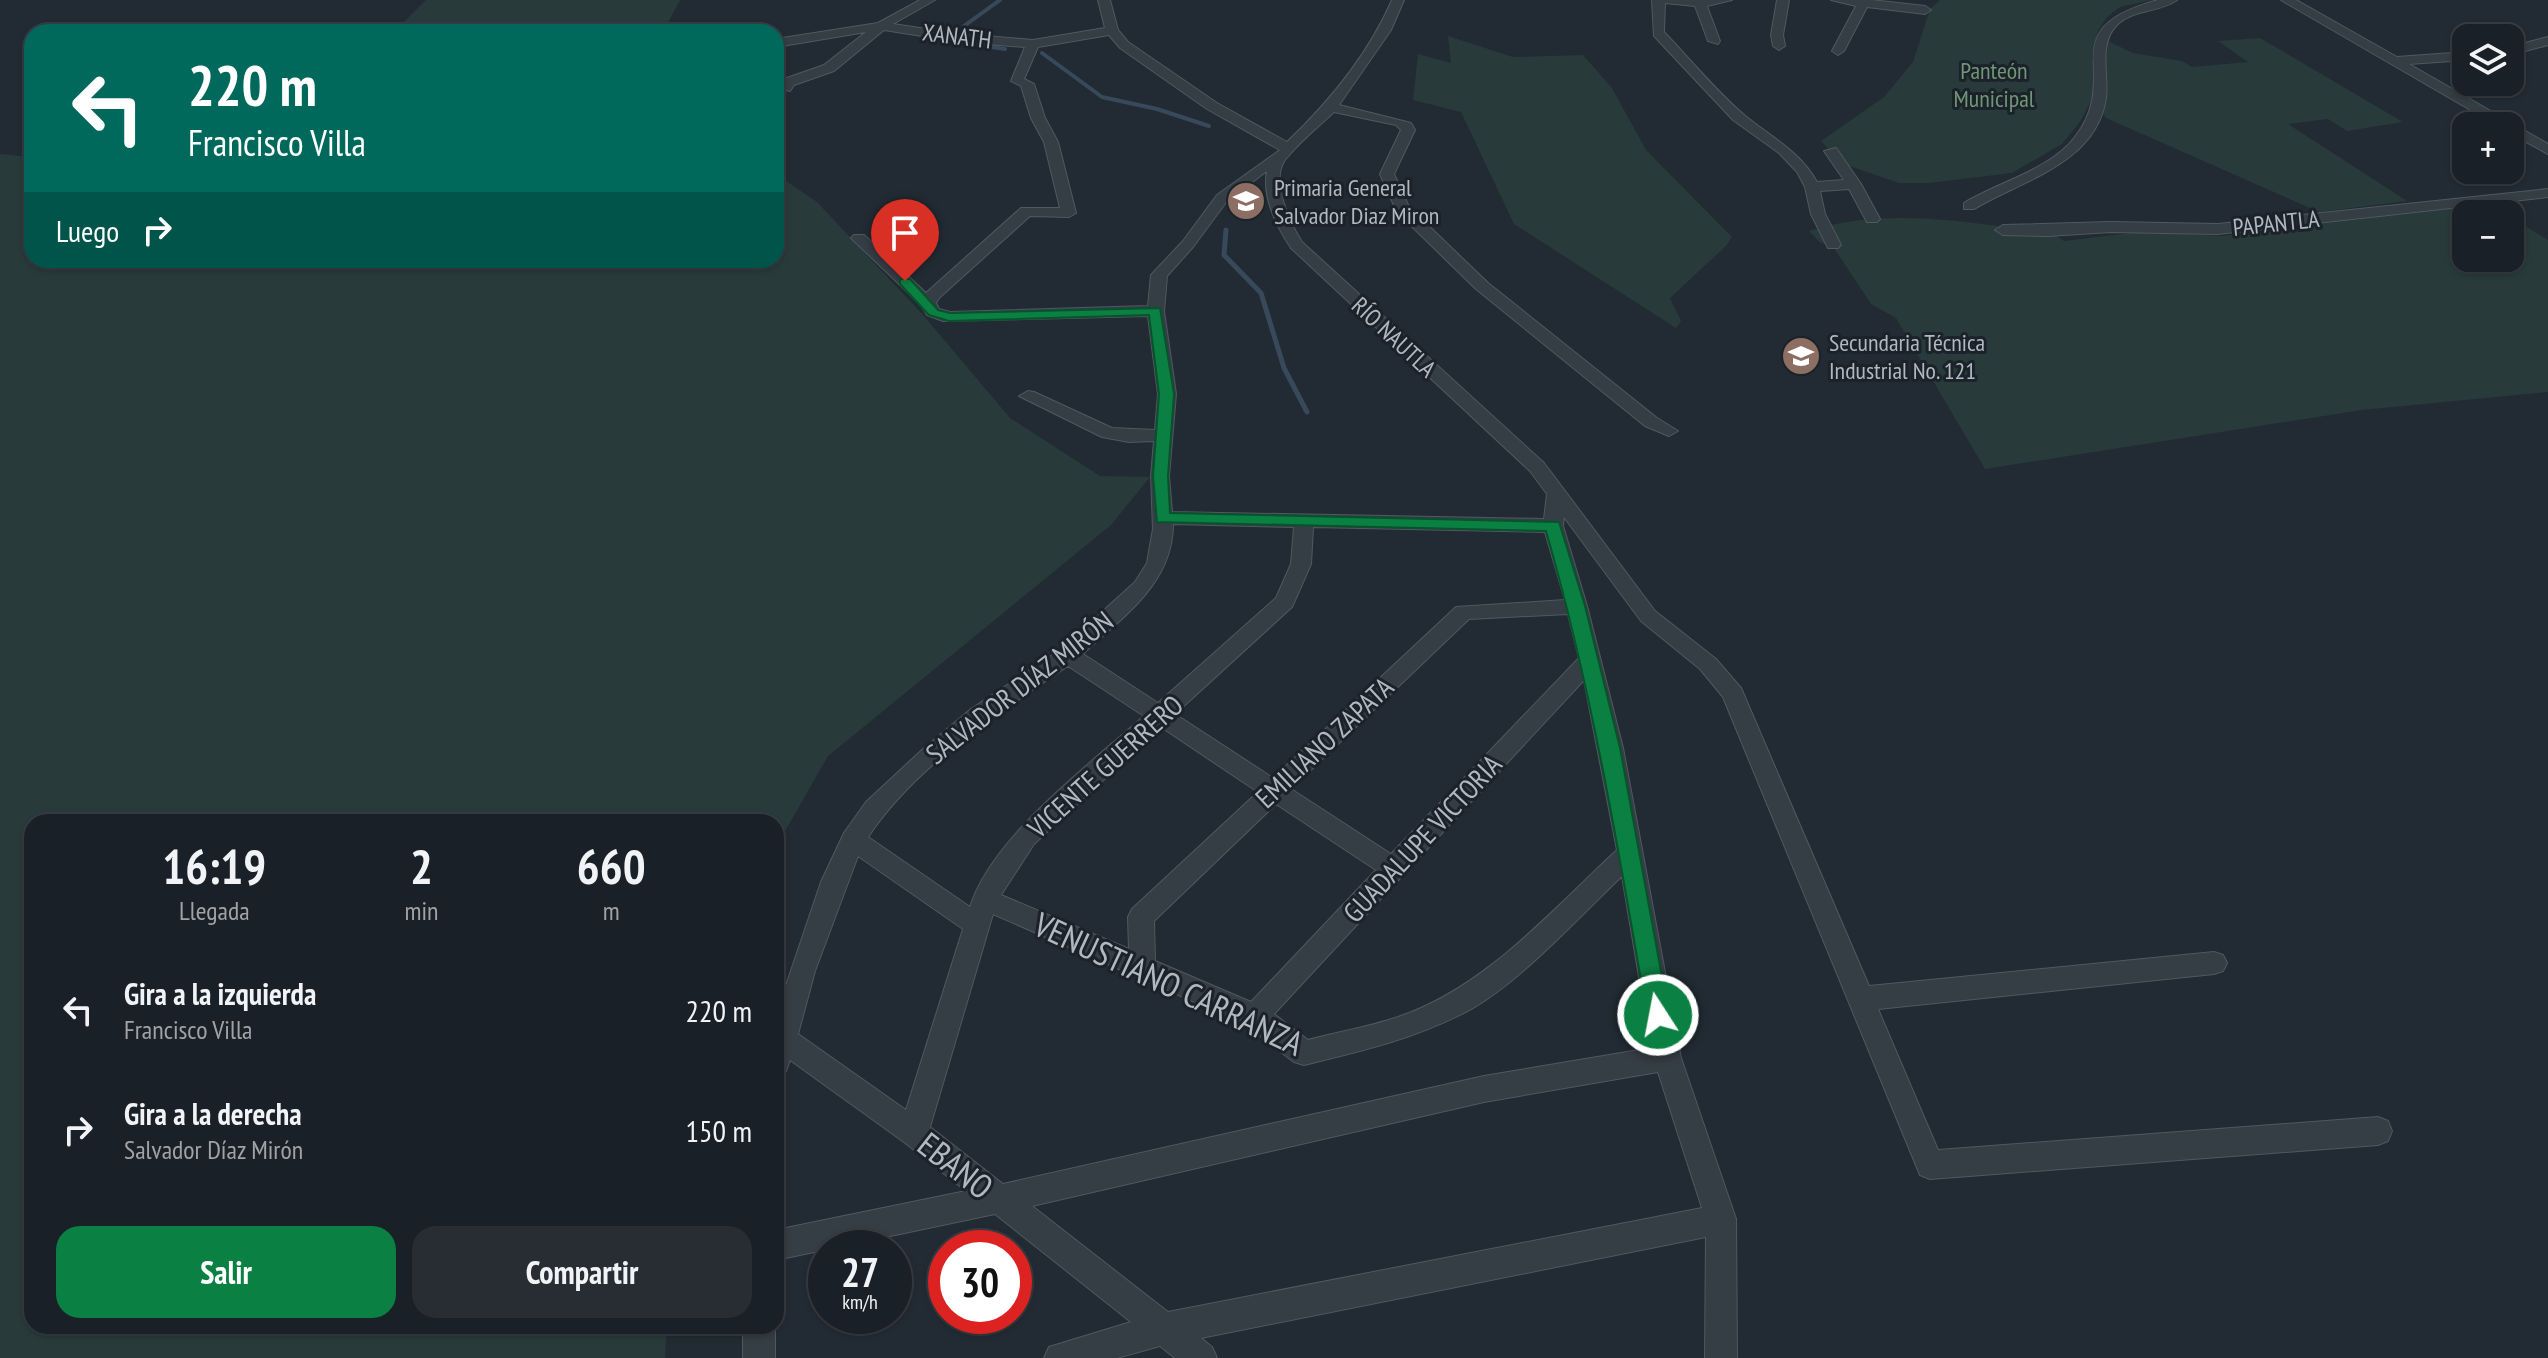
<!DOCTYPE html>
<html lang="es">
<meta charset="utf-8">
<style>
body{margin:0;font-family:"PT Sans Narrow",sans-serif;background:#272d33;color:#f1f3f6;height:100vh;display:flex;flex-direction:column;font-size:30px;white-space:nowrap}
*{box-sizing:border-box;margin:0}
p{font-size:26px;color:#9fa3a7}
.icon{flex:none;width:44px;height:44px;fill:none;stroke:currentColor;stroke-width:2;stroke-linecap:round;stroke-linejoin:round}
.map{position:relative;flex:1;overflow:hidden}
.panel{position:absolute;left:24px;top:814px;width:760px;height:520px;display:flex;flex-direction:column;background:#1a2027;border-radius:24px;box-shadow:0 2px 6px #0004,0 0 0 2px #383e44}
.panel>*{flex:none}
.hud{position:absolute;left:24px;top:24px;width:760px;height:244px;border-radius:24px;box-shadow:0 2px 6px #0004,0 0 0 2px #383e44;background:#00695c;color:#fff;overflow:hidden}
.tools{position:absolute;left:2452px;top:24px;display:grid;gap:16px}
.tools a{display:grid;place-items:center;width:72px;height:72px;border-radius:16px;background:#1a2027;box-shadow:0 2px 6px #0004,0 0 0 2px #383e44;font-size:40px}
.speed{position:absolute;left:808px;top:1230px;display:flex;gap:16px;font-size:40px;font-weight:700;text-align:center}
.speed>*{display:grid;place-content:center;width:104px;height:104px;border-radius:50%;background:#1a2027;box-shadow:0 2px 6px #0004,0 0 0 2px #383e44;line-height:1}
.speed small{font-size:20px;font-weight:400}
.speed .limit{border:12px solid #d22;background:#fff;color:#111}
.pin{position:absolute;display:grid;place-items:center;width:68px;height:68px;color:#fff;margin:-82px -34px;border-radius:50% 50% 50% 0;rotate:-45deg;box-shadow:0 0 8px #0007}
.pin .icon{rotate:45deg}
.me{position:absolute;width:88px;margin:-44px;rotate:349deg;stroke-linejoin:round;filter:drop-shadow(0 0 6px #0008)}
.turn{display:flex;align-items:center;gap:28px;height:168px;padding:0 32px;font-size:36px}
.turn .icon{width:104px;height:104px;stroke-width:2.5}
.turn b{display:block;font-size:56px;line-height:68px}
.then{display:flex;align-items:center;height:76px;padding:0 32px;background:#0003;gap:16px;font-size:30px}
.eta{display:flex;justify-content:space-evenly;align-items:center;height:136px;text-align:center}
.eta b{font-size:48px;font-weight:700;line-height:56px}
.primary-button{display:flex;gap:16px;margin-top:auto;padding:16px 32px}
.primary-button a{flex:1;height:92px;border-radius:24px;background:#0b8043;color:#fff;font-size:32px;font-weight:700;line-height:92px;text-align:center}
.primary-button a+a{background:#272d33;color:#f1f3f6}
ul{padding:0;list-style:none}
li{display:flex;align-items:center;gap:24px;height:120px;padding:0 32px}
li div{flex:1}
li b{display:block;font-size:30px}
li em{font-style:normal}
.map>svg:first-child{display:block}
.green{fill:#283a39}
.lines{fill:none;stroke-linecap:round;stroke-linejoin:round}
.stream-far1{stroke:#37495a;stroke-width:4}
.stream{stroke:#37495a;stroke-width:5}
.minor-casing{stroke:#505860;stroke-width:2}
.minor{fill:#353d45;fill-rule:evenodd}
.route{fill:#0b8043;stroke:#07532c;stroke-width:2}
.labels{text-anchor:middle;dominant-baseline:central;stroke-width:6;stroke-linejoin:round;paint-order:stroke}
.far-street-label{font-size:24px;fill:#b0b8c2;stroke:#1b222a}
.far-park-label{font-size:24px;fill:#719677;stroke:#1b222a}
.far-poi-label{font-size:24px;fill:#b0b8c2;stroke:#1b222a;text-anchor:start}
.street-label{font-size:28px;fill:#b0b8c2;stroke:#1b222a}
.near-street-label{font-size:34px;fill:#b0b8c2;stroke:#1b222a}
</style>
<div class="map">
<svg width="2548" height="1358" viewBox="0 0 2548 1358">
<rect width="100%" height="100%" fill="#222b34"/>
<path class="green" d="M426 0H680L663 32H394Z
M1940 0H2152L2120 7 2107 17 2098 31 2092 56V99L2080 122 2062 144 2012 173 1929 183H1899L1841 163 1821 141 1884 97 1913 62 1930 9Z
M1448 36 1513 57 1583 55 1612 88 1646 150 1732 237 1726 246 1670 298 1681 321 1676 328 1514 224 1461 112 1413 100 1418 54 1451 63Z
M2260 38 2403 122 2347 131 2328 119 2288 124 2407 201 2319 212 2106 118 2101 111 2108 41 2133 53 2182 61 2192 67 2248 62 2218 41Z
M0 154 32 157V260H776V174L817 202 924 316 1010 418 1100 476 1150 477 1111 525 828 756 776 847V822H32V1326H667L665 1358H0Z
M2487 203 2505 214H2466V258H2510V217L2548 240V392L2362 410 1985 469 1896 318 1871 304 1832 245 1821 243 1809 231C1887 206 1973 223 2053 234L2064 241 2139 232 2223 236Z"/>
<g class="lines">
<path class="stream-far1" d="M1000 0 964 26V34L971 44 1005 49
M1042 53 1102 97 1157 109 1209 126"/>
<path class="stream" d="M1226 230 1224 255 1261 293 1284 368 1307 412"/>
<g class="minor-casing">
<path id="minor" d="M920 0H935L893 24 960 34 1033 40 1105 28 1098 0H1110L1118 30 1128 42 1217 103 1287 142C1330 101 1368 55 1392 0H1404L1391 30 1339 105 1411 123 1415 130 1394 174 1409 207 1488 283 1657 418 1678 431 1669 436 1645 426 1476 289 1397 212 1380 174 1401 130 1396 125 1334 112C1318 127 1298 143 1285 160 1270 181 1290 223 1302 242L1544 463 1655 611 1716 659 1741 688 1869 986 2214 952 2223 955 2227 963 2223 971 2214 974 1878 1009 1938 1150 2378 1117 2388 1121 2392 1131 2388 1141 2378 1145 1930 1179 1920 1175 1723 697 1700 669 1641 621 1564 517 1563 526 1587 606 1623 748 1681 1058 1736 1219 1737 1358H1705L1706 1237 1201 1338 1212 1347 1217 1358H1175L1160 1346 1117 1358H1044L1049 1347 1131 1322 995 1214 776 1260V1230L966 1191 904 1142 790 1060 786 1071 776 1075V1015L821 882 844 833 866 802 923 749 971 709 1060 650 1135 582 1147 563 1153 529 1151 476 1154 441 1129 442 1102 437 1019 396 1028 391 1034 392 1112 428 1155 430 1158 394 1148 316 943 321 927 315 921 305 851 238 854 235H864L926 293 1021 208H1060L1044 142 1031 118 1021 86 1011 81 1025 47 960 42 884 30 834 71 794 85 790 91 778 88 784 79 824 65 866 32 776 47V39L878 23ZM1109 35 1120 48 1207 109 1280 150 1217 195 1183 241 1151 275 1148 306 950 312 939 309 936 303 939 298 1030 216 1069 217 1076 213 1058 142 1045 118 1034 84 1024 79 1038 47ZM1267 171C1262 197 1277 227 1291 248L1530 471 1547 494 1544 519 1172 512 1169 476 1176 394 1164 311 1167 276 1193 247 1227 201ZM1173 524 1294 527 1291 564 1276 598 1158 703 1083 654C1122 617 1173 584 1173 524ZM1313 527 1545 532 1565 600 1456 607 1273 778 1175 714 1292 607 1311 564ZM1568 614 1579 658 1391 854 1291 789 1469 619ZM1068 666 1144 716C1090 764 992 837 970 907L868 837C916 765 997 714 1068 666ZM1584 680 1617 850C1551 911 1485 988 1398 1017 1369 1027 1337 1032 1308 1040L1274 1014ZM1161 727 1258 792 1132 909 1128 917 1129 949 1001 895 1034 844ZM1276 804 1376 870 1251 1002 1155 961 1154 921ZM858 856 963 929 906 1110 798 1034 815 971ZM1622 876 1651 1048 1484 1076 1003 1184 930 1127 993 914 1245 1024 1294 1062 1304 1065C1362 1051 1418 1038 1471 1009 1521 981 1579 917 1622 876ZM1658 1072 1702 1208 1168 1312 1032 1206 1484 1102Z
M1652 0H1732L1707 6 1720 41 1718 44 1708 41 1695 6 1665 3 1664 32C1690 59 1715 90 1743 114 1770 137 1799 150 1817 182L1844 180 1824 151 1836 148 1861 184 1880 219 1877 222H1867L1849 189 1820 191 1825 214 1841 245 1838 248H1828L1811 214 1805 187 1797 172 1779 153 1733 120 1654 36Z
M1777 0H1789L1783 35 1785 46 1779 50 1773 46 1771 35Z
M1831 0H1871L1925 6 1931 10 1925 14 1867 7 1844 51 1838 55 1832 51 1856 6Z
M2158 0H2177C2159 13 2132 9 2116 26 2098 45 2109 76 2106 98 2096 164 2022 180 1974 209H1964V203C1998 182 2050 170 2075 137 2124 74 2048 30 2158 0Z
M2281 0H2296L2397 57 2466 52V60L2409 64 2548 144V154L2510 133V126H2498Z
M719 26 728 32H714L715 27Z
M2548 37V45L2510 55V47Z
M2548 189V197L2218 234 2111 232 2048 236 2003 235 1995 230 2003 225 2111 222 2218 224Z
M743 1326H775V1358H743Z"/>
</g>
<use href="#minor" class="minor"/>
</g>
<path class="route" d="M900 279H910L938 310 950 313 1160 308 1174 394 1168 476 1170 513 1559 522 1585 606 1620 748 1669 1015 1666 1022 1658 1025 1650 1022 1647 1015C1619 852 1592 690 1546 531L1157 522 1153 476 1159 394 1149 315 949 321 929 315 900 284Z"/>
<defs>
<g id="school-disc" transform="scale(2)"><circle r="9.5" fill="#8d6e63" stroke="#1b222a"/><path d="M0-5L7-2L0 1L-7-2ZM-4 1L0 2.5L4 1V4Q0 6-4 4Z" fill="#fff"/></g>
</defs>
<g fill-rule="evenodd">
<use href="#school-disc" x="1246" y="201"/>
<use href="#school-disc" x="1801" y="356"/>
</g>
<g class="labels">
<g class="far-street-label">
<text transform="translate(957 36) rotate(7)">XANATH</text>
<text transform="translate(2276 223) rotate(-6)">PAPANTLA</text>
<text transform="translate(1394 337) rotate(43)">RÍO NAUTLA</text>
</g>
<g class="far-park-label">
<text x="1994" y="70">Panteón<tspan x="1994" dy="28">Municipal</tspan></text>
</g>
<g class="far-poi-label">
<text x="1274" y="187">Primaria General<tspan x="1274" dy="28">Salvador Diaz Miron</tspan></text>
<text x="1829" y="342">Secundaria Técnica<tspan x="1829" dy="28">Industrial No. 121</tspan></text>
</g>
<g class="street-label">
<text transform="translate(1019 687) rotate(-38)">SALVADOR DÍAZ MIRÓN</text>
<text transform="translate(1324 742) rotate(-43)">EMILIANO ZAPATA</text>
<text transform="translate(1105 766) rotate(-42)">VICENTE GUERRERO</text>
<text transform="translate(1422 838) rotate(-47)">GUADALUPE VICTORIA</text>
</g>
<g class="near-street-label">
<text transform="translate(1169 983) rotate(25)">VENUSTIANO CARRANZA</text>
<text transform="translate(956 1165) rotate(38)">EBANO</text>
</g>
</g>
</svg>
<div class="tools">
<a><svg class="icon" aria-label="layers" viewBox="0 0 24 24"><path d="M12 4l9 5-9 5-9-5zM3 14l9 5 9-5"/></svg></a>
<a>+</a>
<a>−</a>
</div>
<div class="speed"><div>27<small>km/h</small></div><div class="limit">30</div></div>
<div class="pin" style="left:905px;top:281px;background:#d93025"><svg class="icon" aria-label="arrive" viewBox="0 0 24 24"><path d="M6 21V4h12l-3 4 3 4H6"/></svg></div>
<svg class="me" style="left:1658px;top:1015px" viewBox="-20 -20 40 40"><circle r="17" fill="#0b8043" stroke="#fff" stroke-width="3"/><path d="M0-11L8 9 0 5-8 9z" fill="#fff"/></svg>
<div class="hud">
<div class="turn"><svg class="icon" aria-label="left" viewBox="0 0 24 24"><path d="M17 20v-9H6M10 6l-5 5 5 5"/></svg><div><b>220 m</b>Francisco Villa</div></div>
<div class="then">Luego<svg class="icon" aria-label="right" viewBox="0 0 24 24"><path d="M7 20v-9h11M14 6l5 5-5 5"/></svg></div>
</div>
<section class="panel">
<div class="eta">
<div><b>16:19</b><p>Llegada</p></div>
<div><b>2</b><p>min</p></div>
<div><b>660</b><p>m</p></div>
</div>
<ul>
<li><svg class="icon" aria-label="left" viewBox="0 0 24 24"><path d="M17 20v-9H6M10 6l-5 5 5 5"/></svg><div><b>Gira a la izquierda</b><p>Francisco Villa</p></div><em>220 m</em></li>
<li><svg class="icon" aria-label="right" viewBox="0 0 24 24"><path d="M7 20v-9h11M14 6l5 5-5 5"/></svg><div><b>Gira a la derecha</b><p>Salvador Díaz Mirón</p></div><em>150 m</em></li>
</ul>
<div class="primary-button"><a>Salir</a><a>Compartir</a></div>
</section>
</div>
